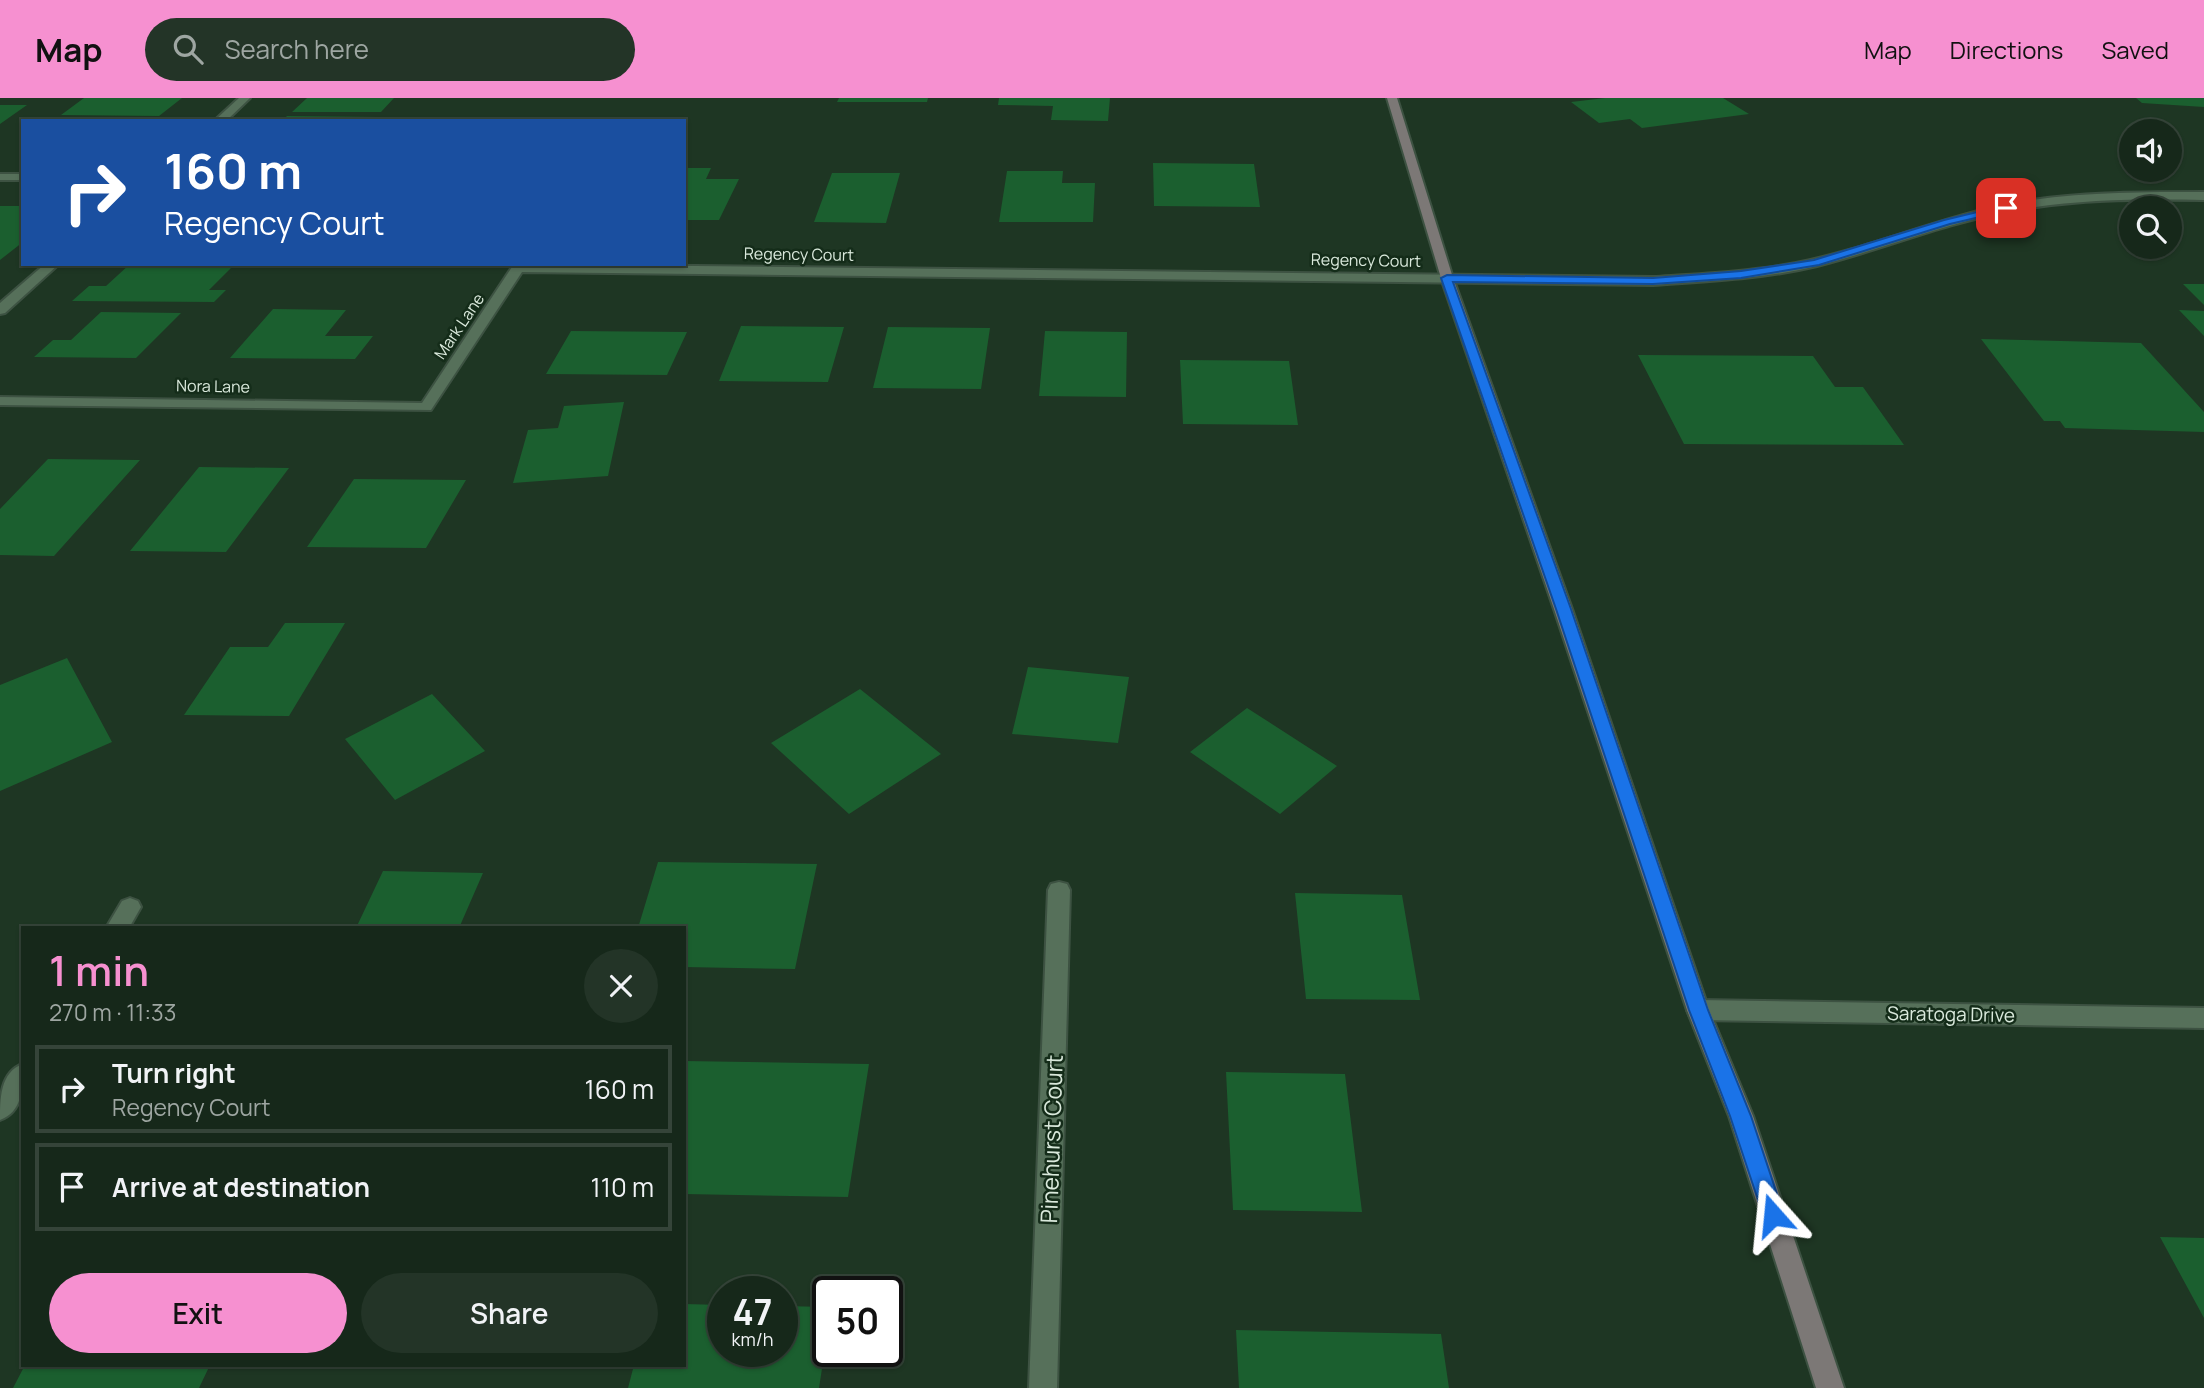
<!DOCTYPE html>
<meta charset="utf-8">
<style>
body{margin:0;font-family:Manrope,sans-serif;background:#233427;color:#f1f3f6;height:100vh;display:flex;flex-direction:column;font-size:26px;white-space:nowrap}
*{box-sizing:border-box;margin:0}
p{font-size:23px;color:#9ea6a2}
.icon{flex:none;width:38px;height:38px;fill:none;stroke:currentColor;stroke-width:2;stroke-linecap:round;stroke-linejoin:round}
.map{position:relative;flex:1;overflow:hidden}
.sheet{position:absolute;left:21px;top:828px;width:665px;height:441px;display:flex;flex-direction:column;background:#16281a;border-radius:0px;box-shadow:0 2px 5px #0004,0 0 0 2px #354439}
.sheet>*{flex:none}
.banner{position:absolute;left:21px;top:21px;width:665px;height:147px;border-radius:0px;box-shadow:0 2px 5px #0004,0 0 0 2px #354439;background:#1a4fa0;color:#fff;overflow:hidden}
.controls{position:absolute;left:2119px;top:21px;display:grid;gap:14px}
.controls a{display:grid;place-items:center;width:63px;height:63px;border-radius:50%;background:#16281a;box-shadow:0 2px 5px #0004,0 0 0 2px #354439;font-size:35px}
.speed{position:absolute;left:707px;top:1178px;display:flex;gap:14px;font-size:35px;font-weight:700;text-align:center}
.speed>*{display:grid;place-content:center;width:91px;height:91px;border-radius:50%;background:#16281a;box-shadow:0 2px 5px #0004,0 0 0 2px #354439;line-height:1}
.speed small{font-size:18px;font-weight:400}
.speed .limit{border:4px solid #111;border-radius:10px;background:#fff;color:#111}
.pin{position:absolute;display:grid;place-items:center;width:60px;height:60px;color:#fff;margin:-30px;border-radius:14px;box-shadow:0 4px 10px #0006}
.me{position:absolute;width:77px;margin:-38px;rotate:342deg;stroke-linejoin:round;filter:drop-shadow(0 0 5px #0008)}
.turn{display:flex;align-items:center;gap:24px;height:147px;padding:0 28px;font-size:32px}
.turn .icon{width:91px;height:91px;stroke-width:2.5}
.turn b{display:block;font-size:49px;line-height:60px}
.round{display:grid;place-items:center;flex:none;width:74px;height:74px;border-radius:37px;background:#233427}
.headline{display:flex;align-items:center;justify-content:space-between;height:119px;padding:0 28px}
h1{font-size:42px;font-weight:600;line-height:52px;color:#f690d0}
.primary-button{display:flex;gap:14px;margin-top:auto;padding:14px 28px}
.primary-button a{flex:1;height:80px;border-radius:42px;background:#f690d0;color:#111;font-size:28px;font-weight:600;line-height:80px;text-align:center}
.primary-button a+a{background:#233427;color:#f1f3f6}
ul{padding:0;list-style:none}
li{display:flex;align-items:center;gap:21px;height:88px;margin:0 14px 10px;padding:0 14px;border:4px solid #354439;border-radius:0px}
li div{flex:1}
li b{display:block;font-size:26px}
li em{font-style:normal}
header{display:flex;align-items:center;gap:42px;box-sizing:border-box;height:98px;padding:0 35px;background:#f690d0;color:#111}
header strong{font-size:33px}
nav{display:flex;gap:38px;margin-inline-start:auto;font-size:24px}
.search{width:490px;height:63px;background:#233427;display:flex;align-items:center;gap:18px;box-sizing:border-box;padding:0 24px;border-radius:38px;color:#9ea6a2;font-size:26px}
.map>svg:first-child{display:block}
.building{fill:#1b5f2f}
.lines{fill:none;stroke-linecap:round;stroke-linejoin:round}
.minor-casing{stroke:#3d5242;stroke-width:4}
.secondary-casing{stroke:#3d5242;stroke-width:4}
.minor{fill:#56705a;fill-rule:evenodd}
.secondary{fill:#7c7876;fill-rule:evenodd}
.route{fill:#1a73e8;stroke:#114b97;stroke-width:2}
.labels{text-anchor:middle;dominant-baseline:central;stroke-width:5;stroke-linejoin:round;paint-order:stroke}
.far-street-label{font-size:16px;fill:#dae9dc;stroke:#142c19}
.street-label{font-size:19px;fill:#dae9dc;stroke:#142c19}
.near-street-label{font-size:23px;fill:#dae9dc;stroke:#142c19}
</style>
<header>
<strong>Map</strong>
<div class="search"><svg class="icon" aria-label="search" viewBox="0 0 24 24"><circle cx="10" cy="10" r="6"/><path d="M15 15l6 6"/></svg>Search here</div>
<nav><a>Map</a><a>Directions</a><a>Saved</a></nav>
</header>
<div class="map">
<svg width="2204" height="1290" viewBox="0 0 2204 1290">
<rect width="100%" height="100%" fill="#1e3623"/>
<path class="building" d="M84 0H182L159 18 61 17Z
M307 0H394L381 14H292Z
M839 0H928L927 4H837Z
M999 0H1110L1108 23 1051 22 1053 8 998 7Z
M1605 0H1723L1749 16 1642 30 1630 21 1599 25 1571 4Z
M2136 0H2204V9L2142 5Z
M0 7H27L0 26Z
M287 18 381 19 378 23H282Z
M1153 65 1254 66 1260 109 1154 108Z
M684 70H711L706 81H739L719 122H684Z
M1007 73H1063L1062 85H1095L1093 124H999Z
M832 75H900L886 125 814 124Z
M0 108H23V144L0 162Z
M130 166H168L234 167 209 192H226L214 204 72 203 89 188H106Z
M2183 186H2204V207Z
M273 211 346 212 325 238H373L355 261 230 260Z
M2179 212 2204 213V238Z
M101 214 181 215 136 260 34 259 53 242H71Z
M741 228 844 229 828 284 719 283Z
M888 229 990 230 981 291 873 290Z
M571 233 687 234 667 277 546 276Z
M1045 233 1127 234 1126 299 1039 298Z
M1981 241 2141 245 2204 314V334L2065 330 2060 323H2044Z
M1638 257 1813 258 1835 289H1863L1904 347 1684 346Z
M1180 262 1289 263 1298 327 1183 326Z
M624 304 608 378 513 385 528 332 558 330 564 308Z
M48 361 140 362 54 458 0 457V411Z
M199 369 289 370 226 454 130 453Z
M354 381 466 382 426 450 307 449Z
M285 525H345L289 618 184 617 230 549H268Z
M67 560 112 644 0 693V587Z
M1028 569 1129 579 1118 645 1012 636Z
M860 591 941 656 849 716 771 645Z
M432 596 485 653 395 702 345 641Z
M1247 610 1337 668 1280 716 1190 654Z
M658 764 817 766 795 871 684 869V830H638Z
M383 773 483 775 459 830H356Z
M1295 795 1402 797 1420 902 1306 901Z
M684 963 869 966 848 1099 684 1096Z
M1226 974 1345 976 1362 1114 1233 1112Z
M2160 1139 2204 1140V1220Z
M684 1206 723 1207V1253H782V1208L828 1209V1232L819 1290H628L634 1267H684Z
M1236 1232 1441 1236 1449 1290H1239Z
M25 1267H210L199 1290H13Z"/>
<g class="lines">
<g class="minor-casing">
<path id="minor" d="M239 0H250L226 23H214Z
M0 76H23V82H0Z
M2204 94V102C2138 101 2072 101 2007 114 1942 126 1881 152 1817 168 1763 181 1708 183 1653 187L522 174 431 312 0 307V299L422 305 514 166 1653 179C1701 176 1749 174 1796 165 1868 151 1935 121 2007 106 2072 94 2138 94 2204 94Z
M45 166H59L5 215 0 216V205Z
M1059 784 1067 786 1070 792 1057 1290H1029L1048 792 1051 786Z
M130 800 138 803 141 809 129 830H106L122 803Z
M1698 902 2204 910V930L1698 922 1690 919 1687 912 1690 905Z
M23 966C23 987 24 1013 0 1022 0 1001 0 974 23 966Z"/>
</g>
<g class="secondary-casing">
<path id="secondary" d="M1387 0H1397L1453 180 1572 511 1709 912 1753 1018 1844 1290H1816L1729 1018 1687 912 1554 511 1441 180Z"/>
</g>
<use href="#minor" class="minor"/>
<use href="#secondary" class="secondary"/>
</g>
<path class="route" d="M2006 107 2011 110 2010 112 1950 126 1819 167 1741 180 1653 186 1453 184 1571 511 1708 912 1751 1018 1784 1117 1781 1124 1773 1127 1766 1124 1763 1117 1730 1018 1689 912 1556 511 1441 180 1447 177 1653 180 1741 173 1814 162 1944 122Z"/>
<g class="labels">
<g class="far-street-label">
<text transform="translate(799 156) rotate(1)">Regency Court</text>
<text transform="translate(1366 162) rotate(1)">Regency Court</text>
<text transform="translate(459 228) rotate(-56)">Mark Lane</text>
<text transform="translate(213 288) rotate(1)">Nora Lane</text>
</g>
<g class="street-label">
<text transform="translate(1951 916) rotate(1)">Saratoga Drive</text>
</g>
<g class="near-street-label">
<text transform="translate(1051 1041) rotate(-88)">Pinehurst Court</text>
</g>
</g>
</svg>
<div class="controls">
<a><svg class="icon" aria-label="sound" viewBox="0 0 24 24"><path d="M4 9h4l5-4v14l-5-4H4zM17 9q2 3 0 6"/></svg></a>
<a><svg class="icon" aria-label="search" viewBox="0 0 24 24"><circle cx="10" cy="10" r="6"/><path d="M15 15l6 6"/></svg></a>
</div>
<div class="speed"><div>47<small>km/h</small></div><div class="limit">50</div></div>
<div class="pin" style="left:2006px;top:110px;background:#d93025"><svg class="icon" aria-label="arrive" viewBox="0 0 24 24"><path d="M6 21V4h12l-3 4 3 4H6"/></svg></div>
<svg class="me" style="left:1773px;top:1117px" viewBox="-20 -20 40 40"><path d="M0-17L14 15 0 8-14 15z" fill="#1a73e8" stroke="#fff" stroke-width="4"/></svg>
<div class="banner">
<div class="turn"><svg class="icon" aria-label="right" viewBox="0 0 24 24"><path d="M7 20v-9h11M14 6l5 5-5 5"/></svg><div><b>160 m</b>Regency Court</div></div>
</div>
<section class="sheet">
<div class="headline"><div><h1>1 min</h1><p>270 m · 11:33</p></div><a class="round"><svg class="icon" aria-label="close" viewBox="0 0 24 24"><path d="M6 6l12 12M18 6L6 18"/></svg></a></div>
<ul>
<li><svg class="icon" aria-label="right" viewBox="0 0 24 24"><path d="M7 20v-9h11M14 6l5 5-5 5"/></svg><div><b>Turn right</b><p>Regency Court</p></div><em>160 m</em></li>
<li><svg class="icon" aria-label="arrive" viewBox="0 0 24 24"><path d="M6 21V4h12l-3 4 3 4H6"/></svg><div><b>Arrive at destination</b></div><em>110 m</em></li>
</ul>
<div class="primary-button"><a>Exit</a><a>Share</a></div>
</section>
</div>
